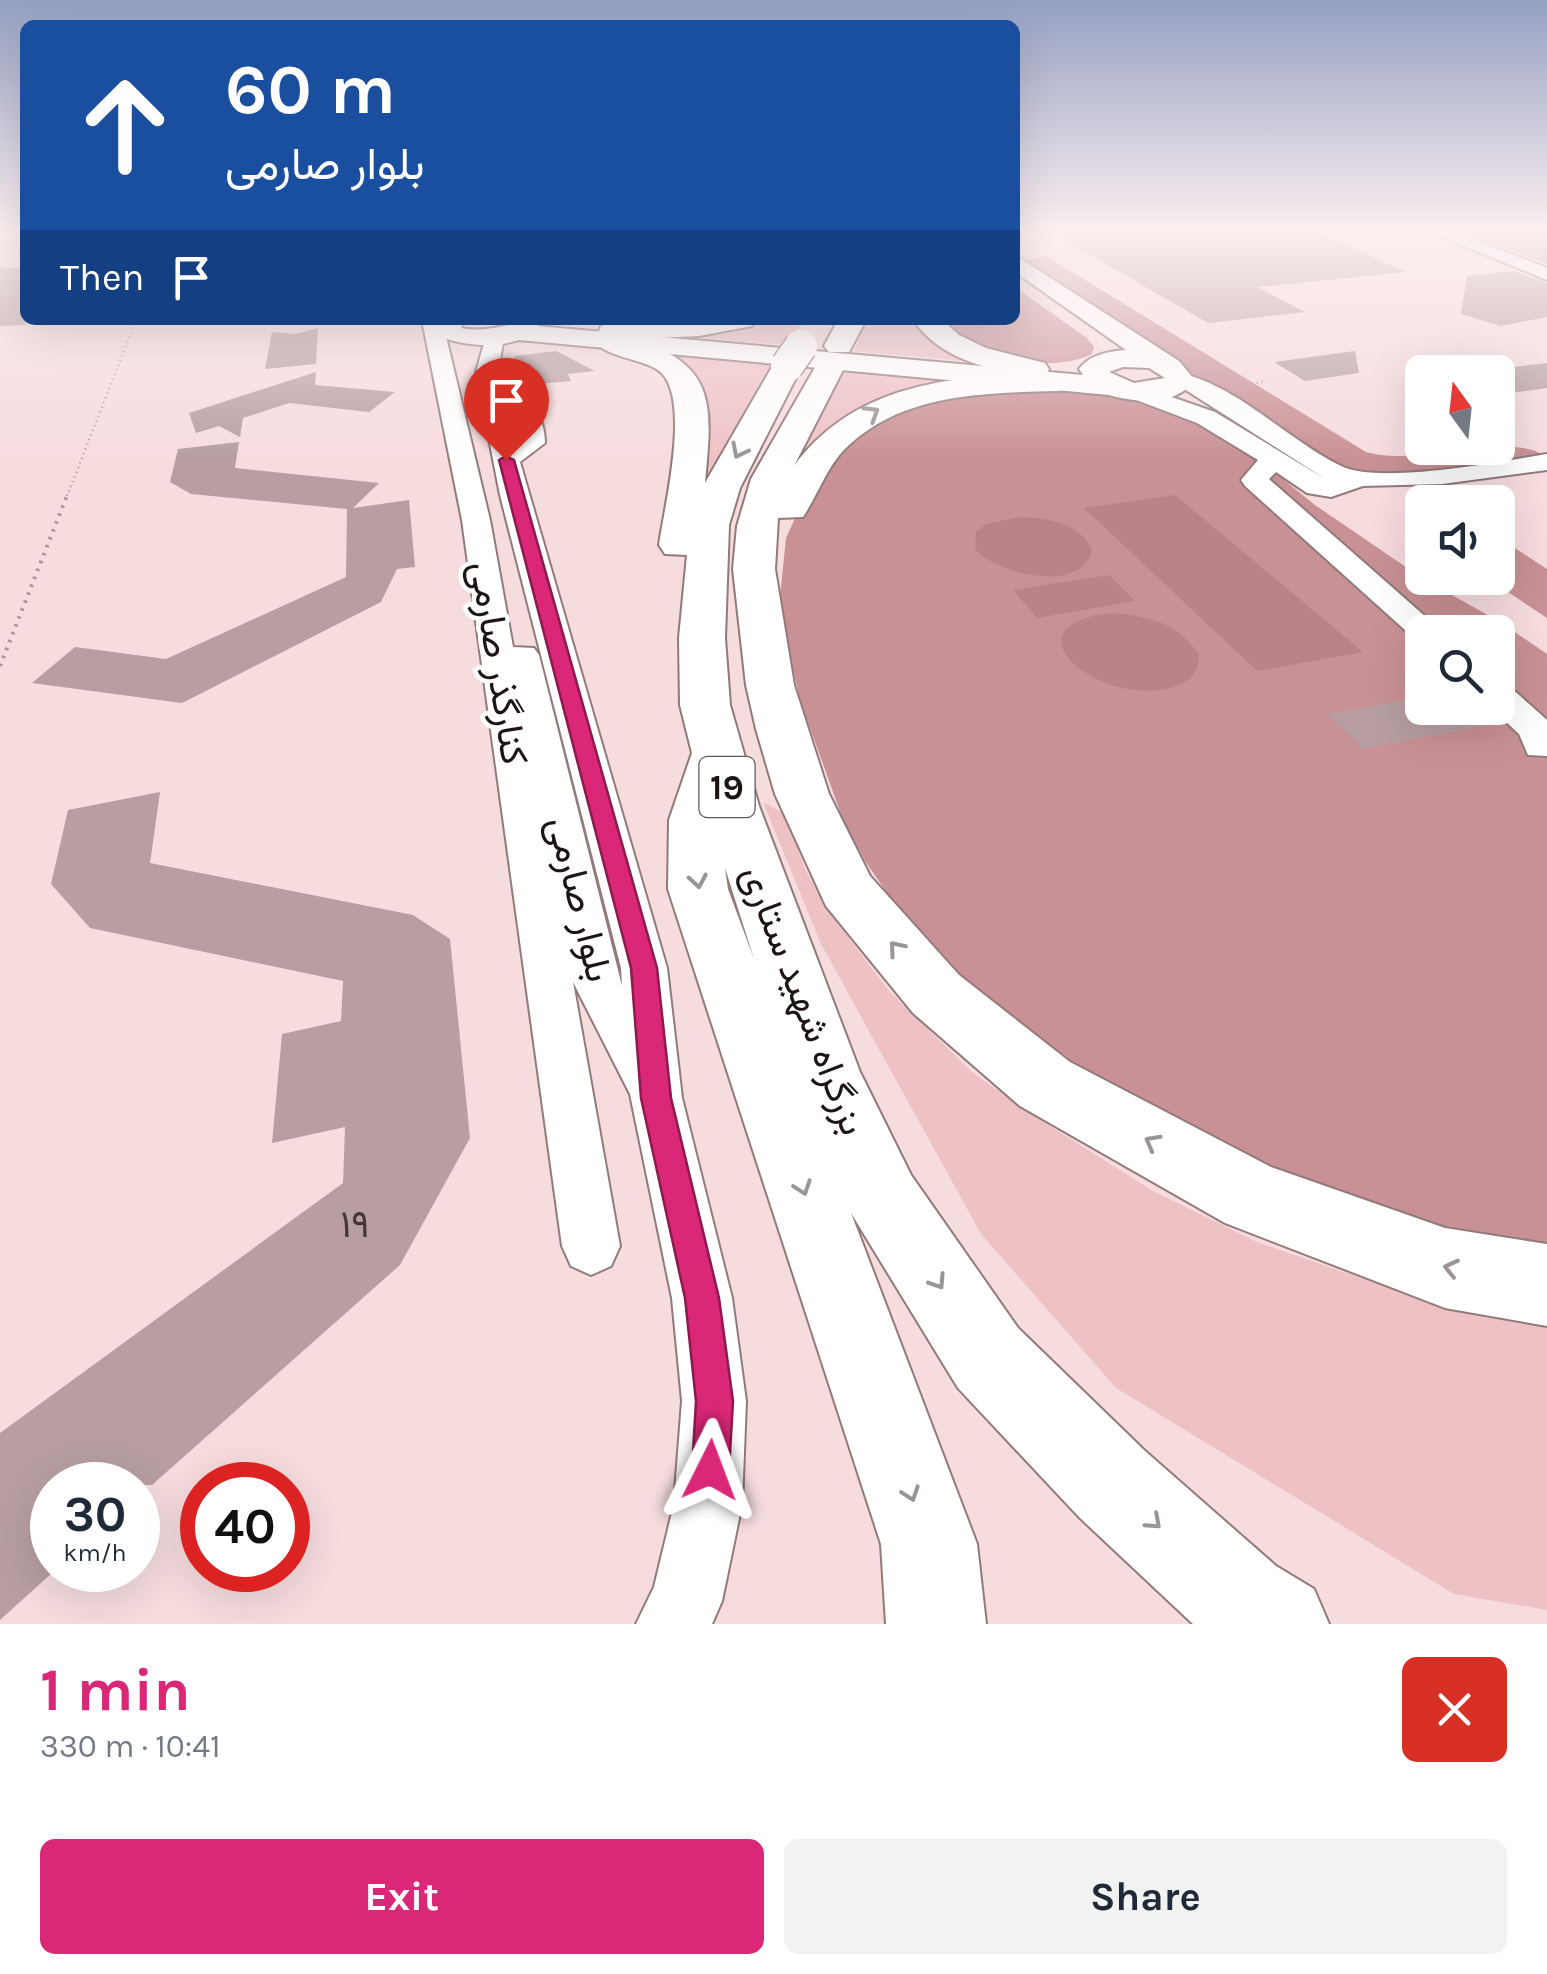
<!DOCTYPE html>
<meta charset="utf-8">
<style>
body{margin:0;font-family:Karla,Vazirmatn,sans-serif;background:#f2f2f3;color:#1f2937;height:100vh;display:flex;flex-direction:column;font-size:38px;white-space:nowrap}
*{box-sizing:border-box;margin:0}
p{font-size:32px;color:#747a83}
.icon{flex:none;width:55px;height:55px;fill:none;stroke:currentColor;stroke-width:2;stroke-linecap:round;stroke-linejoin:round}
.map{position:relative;height:1624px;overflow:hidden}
.drawer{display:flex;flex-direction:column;background:#fff;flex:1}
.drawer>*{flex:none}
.banner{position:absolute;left:20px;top:20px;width:1000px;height:305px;border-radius:15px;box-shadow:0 10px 40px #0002;background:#1a4fa0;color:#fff;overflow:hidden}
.needle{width:65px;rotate:345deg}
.buttons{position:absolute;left:1405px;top:355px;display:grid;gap:20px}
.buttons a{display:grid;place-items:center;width:110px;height:110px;border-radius:15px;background:#fff;box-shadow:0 10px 40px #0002;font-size:50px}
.speed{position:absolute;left:30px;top:1462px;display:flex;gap:20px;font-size:50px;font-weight:700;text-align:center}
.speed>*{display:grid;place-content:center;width:130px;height:130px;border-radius:50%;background:#fff;box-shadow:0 10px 40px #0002;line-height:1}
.speed small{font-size:25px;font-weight:400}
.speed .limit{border:15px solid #d22;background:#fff;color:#111}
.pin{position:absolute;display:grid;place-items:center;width:85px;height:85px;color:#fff;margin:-102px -42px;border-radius:50% 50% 50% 0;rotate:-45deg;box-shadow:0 0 10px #0007}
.pin .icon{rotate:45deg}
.me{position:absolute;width:110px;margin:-55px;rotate:3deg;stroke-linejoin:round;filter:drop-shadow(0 0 8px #0008)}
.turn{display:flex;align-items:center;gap:35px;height:210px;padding:0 40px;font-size:45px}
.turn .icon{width:130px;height:130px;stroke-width:2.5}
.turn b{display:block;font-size:70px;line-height:85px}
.then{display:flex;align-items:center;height:95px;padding:0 40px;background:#0003;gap:20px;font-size:38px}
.round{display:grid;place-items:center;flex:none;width:105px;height:105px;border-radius:15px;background:#f2f2f3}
.summary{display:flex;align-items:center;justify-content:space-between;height:170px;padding:0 40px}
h1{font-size:60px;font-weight:700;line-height:75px;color:#db2777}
.action{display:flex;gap:20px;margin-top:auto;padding:20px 40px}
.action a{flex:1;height:115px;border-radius:15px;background:#db2777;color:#fff;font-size:40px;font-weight:700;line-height:115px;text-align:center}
.action a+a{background:#f2f2f3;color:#1f2937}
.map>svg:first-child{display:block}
.green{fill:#eec2c5}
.forest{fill:#c99195;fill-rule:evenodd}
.water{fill:#ba8388}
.building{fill:#b89ea0}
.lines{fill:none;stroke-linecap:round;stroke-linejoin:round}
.minor-casing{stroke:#927a7b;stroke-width:4}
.major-casing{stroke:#927a7b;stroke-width:4}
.highway-casing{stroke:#927a7b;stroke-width:4}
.path-far1{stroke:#aa9597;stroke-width:2.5;stroke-dasharray:1 4;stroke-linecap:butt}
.path{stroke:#aa9597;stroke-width:4;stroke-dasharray:2.5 6;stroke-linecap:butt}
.minor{fill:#fff;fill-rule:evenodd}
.major{fill:#fff;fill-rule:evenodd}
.highway{fill:#fff;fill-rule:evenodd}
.highway-bridge-far1-casing{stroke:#927a7b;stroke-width:28;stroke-linecap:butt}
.highway-bridge-casing{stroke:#927a7b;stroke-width:35;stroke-linecap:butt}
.highway-bridge-far1{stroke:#fff;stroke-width:26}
.highway-bridge{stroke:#fff;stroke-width:32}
.oneway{stroke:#999595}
.route{fill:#db2777;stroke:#8e194d;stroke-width:2.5}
.labels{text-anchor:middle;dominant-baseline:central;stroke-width:9;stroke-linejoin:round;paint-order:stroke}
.shield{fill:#fff;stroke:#615a5a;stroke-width:2.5}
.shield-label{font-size:35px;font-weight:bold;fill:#1d1414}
.street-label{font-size:38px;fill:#1d1414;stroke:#fff}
.near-number-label{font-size:38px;fill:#443637}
</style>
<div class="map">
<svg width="1547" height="1624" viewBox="0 0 1547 1624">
<rect width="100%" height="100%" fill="#f7dcde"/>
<path class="green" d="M757 320H804L787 345 652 334Z
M867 320H919L998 364 854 351Z
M636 348 778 360 696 526 683 587 697 387Z
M847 366 1018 382 777 504 792 462Z
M763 802 785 814 806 871 828 911 890 992 972 1072 1028 1112 1153 1191 1257 1242 1416 1297 1547 1328V1610L1454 1594 1116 1388 981 1234 821 944Z"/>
<path class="forest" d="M1046 256 1366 452C1416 468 1517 429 1547 458L1384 478 1327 465 1025 260Z
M1015 287 1087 338 1094 347 1092 354C1050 375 971 358 944 320H1015Z
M1005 385 1150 398 1241 445 1315 505 1422 578 1500 622 1547 654V1248L1423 1223 1275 1174 1048 1056 976 995 903 916 865 861 842 817 800 700 779 607 786 538 807 492 874 415ZM1422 632H1498V708H1422Z
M1498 537 1547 569V618L1487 578H1498Z"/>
<path class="water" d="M1175 495 1363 652 1257 671 1084 508Z
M1019 517C1047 518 1078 522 1092 549 1084 595 997 575 975 549L976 532 986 524Z
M1109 575 1135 601 1037 618 1013 590Z
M1111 613C1146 615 1180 623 1199 655 1199 677 1185 685 1165 689 1096 703 1002 626 1111 613Z"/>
<path class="building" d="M1050 232H1316L1406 272 1257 287 1305 312 1208 323Z
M1465 232H1547V264Z
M0 267 25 269V325L0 326Z
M1514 271 1547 283V317L1501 326 1461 314 1467 276Z
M318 328 316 364 265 369 272 332 295 334Z
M556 351 595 371 568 374 571 381 514 386 508 368 516 356Z
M1355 351 1359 373 1305 381 1274 362Z
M1547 363V388L1518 392 1498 388V369Z
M316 372 315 385 395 392 369 412 289 403 243 418 240 437 219 426 196 433 189 413Z
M239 442 235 468 379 483 353 508 409 500 415 567 397 569 381 602 182 703 32 683 75 647 166 659 346 577 347 509 191 494 170 482 178 449Z
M1422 697V708H1467L1488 725 1363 749 1327 714Z
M160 792 150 863 413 915 450 939 470 1138 400 1265 152 1485H52V1573L0 1620V1433L343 1183 345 1127 272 1143 282 1034 341 1021 343 981 90 928 51 884 68 810Z"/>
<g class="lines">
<g class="minor-casing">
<path id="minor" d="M1430 232H1454L1547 268V280Z
M422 320H442L490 520 513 647 534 648 539 655 622 986 621 968 500 495 476 372 487 333 494 331 504 337 498 372 502 388C528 399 545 413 545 443L520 462 667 968 682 1098 732 1298 746 1401 742 1504 722 1601 712 1624H636L654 1587 674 1504 682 1401 672 1298 630 1094 573 982 620 1246 611 1266 591 1275 571 1266 562 1246 462 520ZM507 409 516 417 520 440 515 443Z
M1181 373C1241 388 1286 439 1341 466 1379 485 1502 461 1547 454V470L1442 484 1363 486 1331 497 1307 493 1276 472 1269 479 1443 632H1422V641L1415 639 1245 486 1241 480 1258 460 1197 423 1123 395 1119 390 1131 383 1215 412 1327 480 1170 380Z
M1498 684 1510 687 1547 720V756L1528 755 1519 734 1491 708H1498Z"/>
</g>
<g class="major-casing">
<path id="major" d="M1015 255 1179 361 1195 380C1176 406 1137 403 1109 395L519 340C493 348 469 346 443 338L434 326 438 320H465L461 328C492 334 512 320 542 320L537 326 1083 375 1079 369C1089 355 1110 351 1126 350L1015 272ZM1123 367 1149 368 1165 378 1134 383 1109 372Z"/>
</g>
<g class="highway-casing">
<path id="highway" d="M689 320H756L752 326 699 336 634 339C718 365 712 406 705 483L776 360H798L802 366 740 488 729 525 725 638 730 705 759 806 860 1072 911 1175 1018 1328 1145 1451 1276 1566 1314 1589 1329 1624H1193L1079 1517 958 1388 851 1213 977 1544 986 1624H886L881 1544 668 889 669 820 692 753 680 705 679 638 687 555 665 554 659 545C664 508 693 394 658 370 640 358 607 358 595 341L601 326 611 323ZM725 868 754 959 728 889Z
M838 320H866L849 352H829L824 346Z
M913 320H942L959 335 986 348 1045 363 1049 369 1047 373 1068 375 1073 382 1068 389 1057 391C985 393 905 393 849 445 827 465 819 493 803 517L778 518 775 569 794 685 829 794 870 876 959 975 1070 1062 1271 1167 1445 1228 1547 1244V1326L1445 1308 1225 1223 1020 1106 913 1013 826 906 775 794 756 729 746 685 733 569 737 526 751 479 817 364H839L843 370 794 466C848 393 929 379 1014 374 974 365 938 355 913 320Z"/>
</g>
<path class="path-far1" d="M1242 386 1266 381
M67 496 136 320"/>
<path class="path" d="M0 666 68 493"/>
<use href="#minor" class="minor"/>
<use href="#major" class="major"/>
<use href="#highway" class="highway"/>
<g class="highway-bridge-far1-casing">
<path id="highway-bridge-far1" d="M800 349 803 344"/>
</g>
<g class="highway-bridge-casing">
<path id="highway-bridge" d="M787 366 801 346"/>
</g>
<use href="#highway-bridge-far1" class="highway-bridge-far1"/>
<use href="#highway-bridge" class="highway-bridge"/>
</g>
<defs><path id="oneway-chevron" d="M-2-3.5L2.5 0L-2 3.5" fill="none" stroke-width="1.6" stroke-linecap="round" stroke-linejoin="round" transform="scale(2.5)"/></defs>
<g class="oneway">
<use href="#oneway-chevron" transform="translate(872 413) rotate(-32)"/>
<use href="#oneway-chevron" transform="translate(739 451) rotate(117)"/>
<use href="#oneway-chevron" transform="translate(698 881) rotate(80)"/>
<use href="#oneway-chevron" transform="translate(896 948) rotate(-130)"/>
<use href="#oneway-chevron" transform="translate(1152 1142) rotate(-151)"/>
<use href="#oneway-chevron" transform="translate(803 1188) rotate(71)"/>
<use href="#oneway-chevron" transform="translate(1451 1268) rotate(-167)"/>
<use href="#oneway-chevron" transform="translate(938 1282) rotate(57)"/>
<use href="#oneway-chevron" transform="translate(911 1494) rotate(71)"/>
<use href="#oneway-chevron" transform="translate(1154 1522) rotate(42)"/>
</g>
<linearGradient id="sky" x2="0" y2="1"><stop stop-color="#95a0c2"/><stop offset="0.5" stop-color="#fbeff0"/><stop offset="1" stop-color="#fbeff0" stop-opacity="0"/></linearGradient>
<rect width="1547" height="460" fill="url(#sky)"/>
<path class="route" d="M506 456 514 460 657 968 671 1098 719 1298 733 1401 729 1470 724 1483 710 1488 697 1483 692 1470 696 1401 685 1298 641 1098 631 968 499 460Z"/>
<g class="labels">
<rect class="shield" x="699.5" y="757" width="55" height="60" rx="8"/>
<g class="shield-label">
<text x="727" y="787">19</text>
</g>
<g class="street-label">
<text transform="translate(499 663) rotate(81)">کنارگذر صارمی</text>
<text transform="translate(580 899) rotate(76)">بلوار صارمی</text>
<text transform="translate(804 1000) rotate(69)">بزرگراه شهید ستاری</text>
</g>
<g class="near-number-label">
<text x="355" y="1224">۱۹</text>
</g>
</g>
</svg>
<div class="buttons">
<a><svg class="needle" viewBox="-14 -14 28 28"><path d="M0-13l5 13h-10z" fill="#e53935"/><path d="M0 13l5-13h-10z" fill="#747a83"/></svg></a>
<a><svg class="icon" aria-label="sound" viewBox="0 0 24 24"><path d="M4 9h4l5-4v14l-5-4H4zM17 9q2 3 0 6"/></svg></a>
<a><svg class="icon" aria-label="search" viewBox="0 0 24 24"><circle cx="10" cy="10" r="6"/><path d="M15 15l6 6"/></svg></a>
</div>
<div class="speed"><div>30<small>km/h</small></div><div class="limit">40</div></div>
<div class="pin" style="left:506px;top:460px;background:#d93025"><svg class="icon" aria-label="arrive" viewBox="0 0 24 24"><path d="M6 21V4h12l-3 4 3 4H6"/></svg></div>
<svg class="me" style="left:710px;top:1470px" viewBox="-20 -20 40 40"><path d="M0-17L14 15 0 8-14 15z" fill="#db2777" stroke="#fff" stroke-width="4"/></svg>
<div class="banner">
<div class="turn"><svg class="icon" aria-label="ahead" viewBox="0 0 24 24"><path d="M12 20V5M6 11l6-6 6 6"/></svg><div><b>60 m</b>بلوار صارمی</div></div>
<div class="then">Then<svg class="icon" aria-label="arrive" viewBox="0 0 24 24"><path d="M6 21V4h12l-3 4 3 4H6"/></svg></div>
</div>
</div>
<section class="drawer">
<div class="summary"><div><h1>1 min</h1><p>330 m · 10:41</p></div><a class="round" style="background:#d93025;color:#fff"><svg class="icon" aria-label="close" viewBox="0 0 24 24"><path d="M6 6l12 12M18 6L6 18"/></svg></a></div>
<div class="action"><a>Exit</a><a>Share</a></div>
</section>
